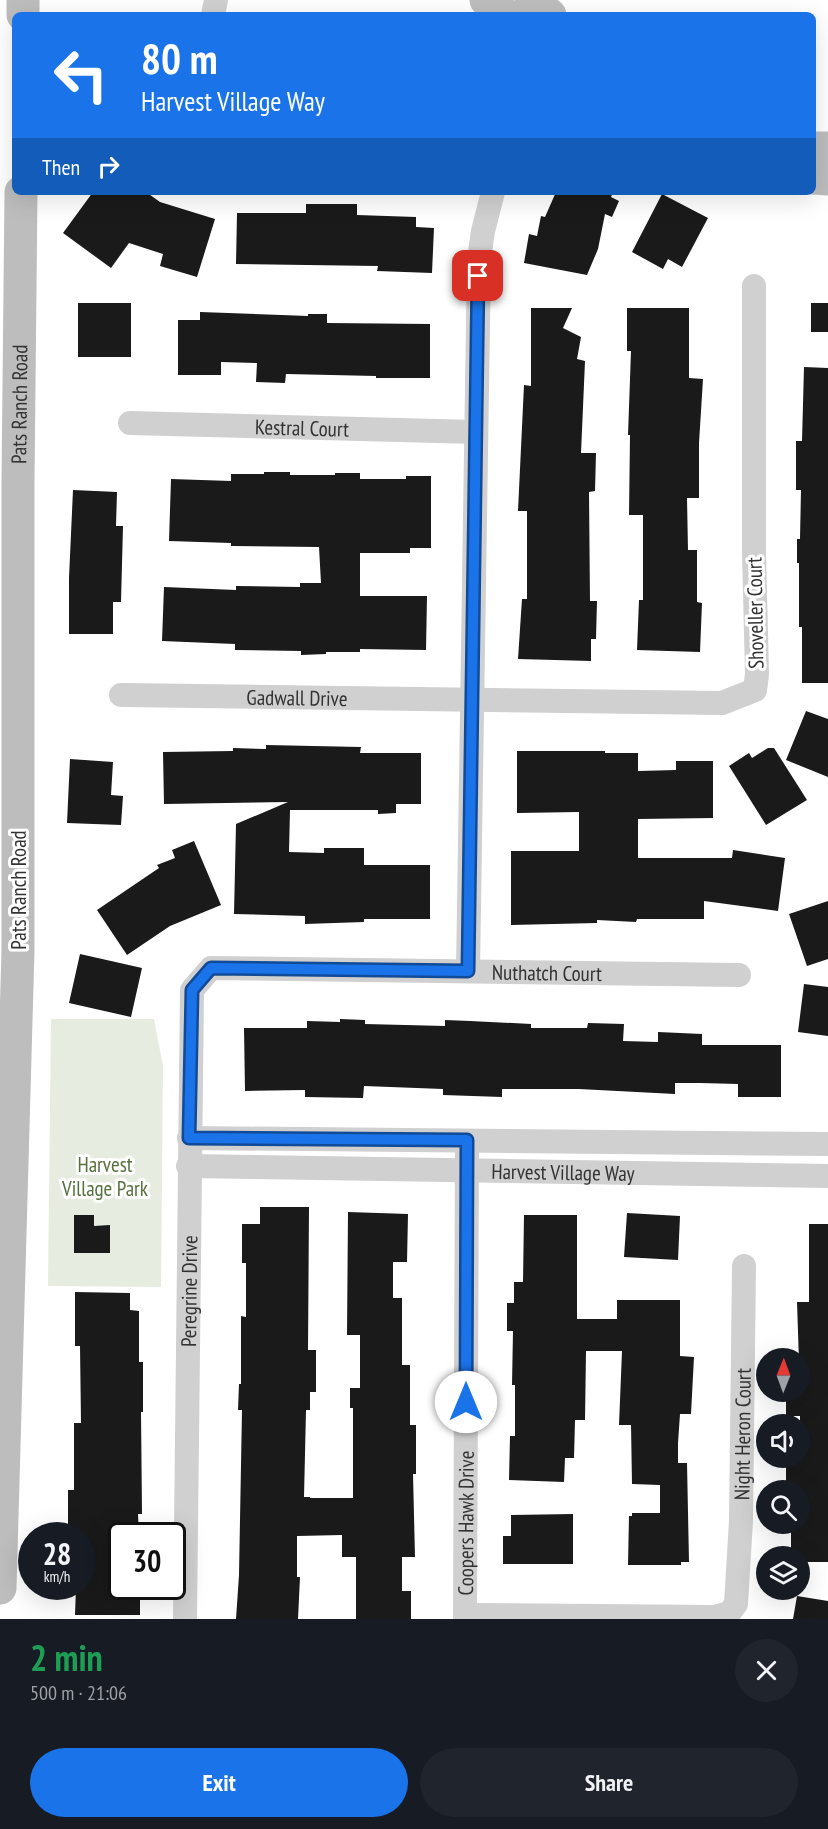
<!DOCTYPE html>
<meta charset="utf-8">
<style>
body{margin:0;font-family:"PT Sans Narrow",sans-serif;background:#20242c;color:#f1f3f6;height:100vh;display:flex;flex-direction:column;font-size:22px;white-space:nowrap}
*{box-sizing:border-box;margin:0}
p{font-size:20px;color:#9ea1a6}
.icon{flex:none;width:33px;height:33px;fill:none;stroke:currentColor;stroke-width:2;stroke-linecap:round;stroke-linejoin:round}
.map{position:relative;height:1619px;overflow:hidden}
.panel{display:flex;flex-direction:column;background:#171b24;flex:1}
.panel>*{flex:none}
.guide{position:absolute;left:12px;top:12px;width:804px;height:183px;border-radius:9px;box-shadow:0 6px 24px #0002;background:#1a73e8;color:#fff;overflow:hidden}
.needle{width:39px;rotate:1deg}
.fabs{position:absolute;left:756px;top:1348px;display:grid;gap:12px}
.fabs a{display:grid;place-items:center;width:54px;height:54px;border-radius:50%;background:#171b24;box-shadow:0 6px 24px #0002;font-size:30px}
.speed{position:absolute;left:18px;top:1522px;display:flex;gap:12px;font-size:30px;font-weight:700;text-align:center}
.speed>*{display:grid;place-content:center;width:78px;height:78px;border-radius:50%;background:#171b24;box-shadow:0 6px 24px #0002;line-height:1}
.speed small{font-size:15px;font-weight:400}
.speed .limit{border:3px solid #111;border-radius:9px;background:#fff;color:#111}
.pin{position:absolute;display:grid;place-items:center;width:51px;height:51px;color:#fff;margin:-26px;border-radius:12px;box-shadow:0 3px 9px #0006}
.me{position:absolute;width:66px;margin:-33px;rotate:0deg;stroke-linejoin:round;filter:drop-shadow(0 0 4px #0008)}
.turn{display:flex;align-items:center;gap:21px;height:126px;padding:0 30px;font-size:27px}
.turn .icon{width:78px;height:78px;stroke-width:2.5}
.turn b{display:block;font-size:42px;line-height:51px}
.then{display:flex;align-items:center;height:57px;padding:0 30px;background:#0003;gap:12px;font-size:22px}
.round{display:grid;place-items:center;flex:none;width:63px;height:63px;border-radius:32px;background:#20242c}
.headline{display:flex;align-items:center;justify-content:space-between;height:102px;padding:0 30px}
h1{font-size:36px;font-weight:600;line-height:45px;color:#1e9e55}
.primary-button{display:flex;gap:12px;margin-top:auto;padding:12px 30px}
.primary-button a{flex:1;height:69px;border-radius:36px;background:#1a73e8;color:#fff;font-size:24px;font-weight:600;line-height:69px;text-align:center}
.primary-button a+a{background:#20242c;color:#f1f3f6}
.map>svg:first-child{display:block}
.green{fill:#e6ecdf}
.building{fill:#1a1a1a}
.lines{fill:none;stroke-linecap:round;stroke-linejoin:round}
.street{stroke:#d0d0d0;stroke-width:24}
.secondary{stroke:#bdbdbd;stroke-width:33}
.route-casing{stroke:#114b97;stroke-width:15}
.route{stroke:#1a73e8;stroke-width:10}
.labels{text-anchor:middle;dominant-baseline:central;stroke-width:6;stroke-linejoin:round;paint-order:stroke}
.street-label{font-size:21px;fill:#333;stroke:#fff}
.park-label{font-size:21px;fill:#56703f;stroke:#fff}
</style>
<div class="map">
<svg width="828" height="1619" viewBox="0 0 828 1619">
<rect width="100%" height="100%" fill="#fff"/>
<path class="green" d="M51 1019H154L163 1066 161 1287 48 1286Z"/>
<path class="building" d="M93 192H146L160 202 215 219 197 277 160 266 163 254 129 243 111 268 63 233Z
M556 192H613L611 197 619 201 612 217 605 214 598 249 587 275 524 263 529 234 537 236 541 216 545 217Z
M662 194 708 218 682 267 668 259 663 269 632 252Z
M306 204H357V215L416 217V227L434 228 432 273 377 271 378 266 236 264 237 213H306Z
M78 303H131V357H78Z
M811 303H828V332H811Z
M531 308H572L563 328 581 337 577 359 585 361 581 453H596L595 491 589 492 590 601H597L596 639H591V661L518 659 522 599H527V511H518L524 385 531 386Z
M627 308H689V378L703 379 699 443V498H687L688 550H697V602L702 603 700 652 637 650 639 600H643V515H629L630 435H628L631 351H627Z
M200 312 308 316V314H327V323L430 324V378H376V376L286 374 285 383 256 382 257 363 221 362V375H178V320H200Z
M804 367 828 368V683H802V627H799V563H797V539H800L801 490H796V441H802Z
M264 472H290V475H335V473H360V479H406V476H431V548H410V553H360V596H427L426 650 360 649V652H326V654L301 655V651L235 650V644L162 641 164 587 236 590V586L300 587V583H321L319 547 231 546V543L169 541 171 479 231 481V474H264Z
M73 490 117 492 116 526H123L121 602H113V634H69V578Z
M806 711 828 719V777L786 760Z
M266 745 361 747 360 753H421V804H396V813L378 814V810H290L289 852 324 853V848H364V865H430V919H364V922L305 924V916L234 914 236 824 288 802 164 804 163 752 233 751V748L266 749Z
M768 748H774L807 800 766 825 729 766 749 753 752 758Z
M517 751H605V753H638V771L676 770V761H713V818L638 819V858H732L733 850 785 858 778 911 704 901V919H637L636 922 597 920V923L511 925V851H579V812L517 813Z
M70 759 113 762 111 795 123 796 121 825 67 823Z
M194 841 221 905 170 926 127 955 97 910 159 868 157 865 175 858 172 850Z
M828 901V959L807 966 789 914Z
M80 954 142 968 131 1017 69 1003Z
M804 984 828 987V1036L798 1032Z
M340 1019 365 1020V1024L445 1026V1020L470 1021 531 1024V1028H587L588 1023 624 1024 623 1041 658 1042V1032L702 1034V1045H781V1097H738V1084L700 1083H675V1094L579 1089H502V1097L443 1095V1089L364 1086 363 1098 305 1097V1090L245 1091 244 1028H307V1021L340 1022Z
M260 1207H309L308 1350H316V1392H310V1410H306L304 1497H310V1498H353V1408H350V1388H360V1335H347L348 1212 408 1214 407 1262H393V1298H402V1365H410V1425H416V1474H413L415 1557H402V1591H411V1619H356V1557H342V1535L297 1536V1577H300L298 1619H236L239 1575 242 1410H238L239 1384H241V1316L246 1317V1263H242V1224H260Z
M627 1213 680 1216 678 1260 624 1257Z
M74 1215H94V1226L110 1225V1253H74Z
M524 1215H577V1319H617V1300H680V1356L694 1357 691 1414H680L678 1443V1463H687L689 1562H681V1565H628L629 1516H632V1513H660V1485L632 1484 631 1425H619L622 1351H586L585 1420H575L574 1458H565L564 1482 509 1480 510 1436H515V1385H512L513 1331H507V1303H514V1282H523Z
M809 1224H828V1562H800V1557H791V1524H800V1491H786V1458H800V1416H786V1392H800L797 1302H809Z
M75 1292 130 1293V1310L139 1311V1362H143V1412H141L142 1514H138L139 1536H122V1587H138V1594H140V1615H75L76 1587H82V1536H68V1490H74V1423H81L80 1346H75Z
M573 1514V1564H503V1536H511V1515Z
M797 1596 828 1601V1619H793Z"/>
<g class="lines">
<g class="street">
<path d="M213 15 216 0"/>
<path id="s1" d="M130 423 476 432"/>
<path id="s2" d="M121 695 722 703 755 690 757 674 754 552V286"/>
<path d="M468 971 479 259 483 231 493 192"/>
<path d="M189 1138 828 1144"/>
<path id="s3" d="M188 1166 828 1176"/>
<path id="s4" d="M465 1615 714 1617 729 1613 736 1604 741 1521 744 1266"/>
<path id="s5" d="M185 1619 192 990 211 968 739 975"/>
<path id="s6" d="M465 1619 467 1153"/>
</g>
<g class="secondary">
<path d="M486 0 506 15"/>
<path d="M531 0 550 15"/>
<path d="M23 15V0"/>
<path d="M813 148H828"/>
<path d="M813 178 828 179"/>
<path id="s7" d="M0 1588 18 950V481L21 192"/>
</g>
</g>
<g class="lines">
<g class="route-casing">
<path id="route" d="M466 1402 467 1140 189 1138 192 990 211 968 468 971 478 276"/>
</g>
<use href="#route" class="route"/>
</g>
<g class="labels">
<g class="street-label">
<text stroke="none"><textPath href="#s7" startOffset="1184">Pats Ranch Road</textPath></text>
<text stroke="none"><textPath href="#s1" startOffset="172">Kestral Court</textPath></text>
<text transform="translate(755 613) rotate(-91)">Shoveller Court</text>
<text stroke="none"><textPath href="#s2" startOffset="176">Gadwall Drive</textPath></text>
<text transform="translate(18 890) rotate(-90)">Pats Ranch Road</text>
<text stroke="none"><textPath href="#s5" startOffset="994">Nuthatch Court</textPath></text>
<text stroke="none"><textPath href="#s3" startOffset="375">Harvest Village Way</textPath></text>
<text stroke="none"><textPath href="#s5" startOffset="328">Peregrine Drive</textPath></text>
<text stroke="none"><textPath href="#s4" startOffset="446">Night Heron Court</textPath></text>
<text stroke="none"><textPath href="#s6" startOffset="96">Coopers Hawk Drive</textPath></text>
</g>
<g class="park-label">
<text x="105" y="1164">Harvest<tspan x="105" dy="24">Village Park</tspan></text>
</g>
</g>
</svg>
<div class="fabs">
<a><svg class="needle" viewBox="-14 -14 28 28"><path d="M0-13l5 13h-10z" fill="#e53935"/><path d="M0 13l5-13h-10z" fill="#9ea1a6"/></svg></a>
<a><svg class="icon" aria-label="sound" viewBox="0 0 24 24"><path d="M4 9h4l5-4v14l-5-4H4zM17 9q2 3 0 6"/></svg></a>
<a><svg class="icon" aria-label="search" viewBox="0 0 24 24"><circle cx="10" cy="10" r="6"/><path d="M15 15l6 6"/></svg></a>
<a><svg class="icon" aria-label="layers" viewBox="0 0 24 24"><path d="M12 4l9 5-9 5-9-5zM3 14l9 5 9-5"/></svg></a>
</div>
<div class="speed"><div>28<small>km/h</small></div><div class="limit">30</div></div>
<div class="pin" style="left:478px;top:276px;background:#d93025"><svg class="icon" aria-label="arrive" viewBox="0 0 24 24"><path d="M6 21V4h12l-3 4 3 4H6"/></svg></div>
<svg class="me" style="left:466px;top:1402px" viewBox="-20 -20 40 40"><circle r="19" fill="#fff"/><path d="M0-13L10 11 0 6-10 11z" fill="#1a73e8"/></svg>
<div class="guide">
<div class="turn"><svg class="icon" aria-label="left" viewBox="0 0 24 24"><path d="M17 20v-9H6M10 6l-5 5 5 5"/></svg><div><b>80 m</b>Harvest Village Way</div></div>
<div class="then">Then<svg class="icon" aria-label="right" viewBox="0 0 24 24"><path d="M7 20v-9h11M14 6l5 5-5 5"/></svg></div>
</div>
</div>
<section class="panel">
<div class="headline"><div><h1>2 min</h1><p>500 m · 21:06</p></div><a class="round"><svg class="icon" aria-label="close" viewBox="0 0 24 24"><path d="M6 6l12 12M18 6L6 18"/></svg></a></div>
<div class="primary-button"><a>Exit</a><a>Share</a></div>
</section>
